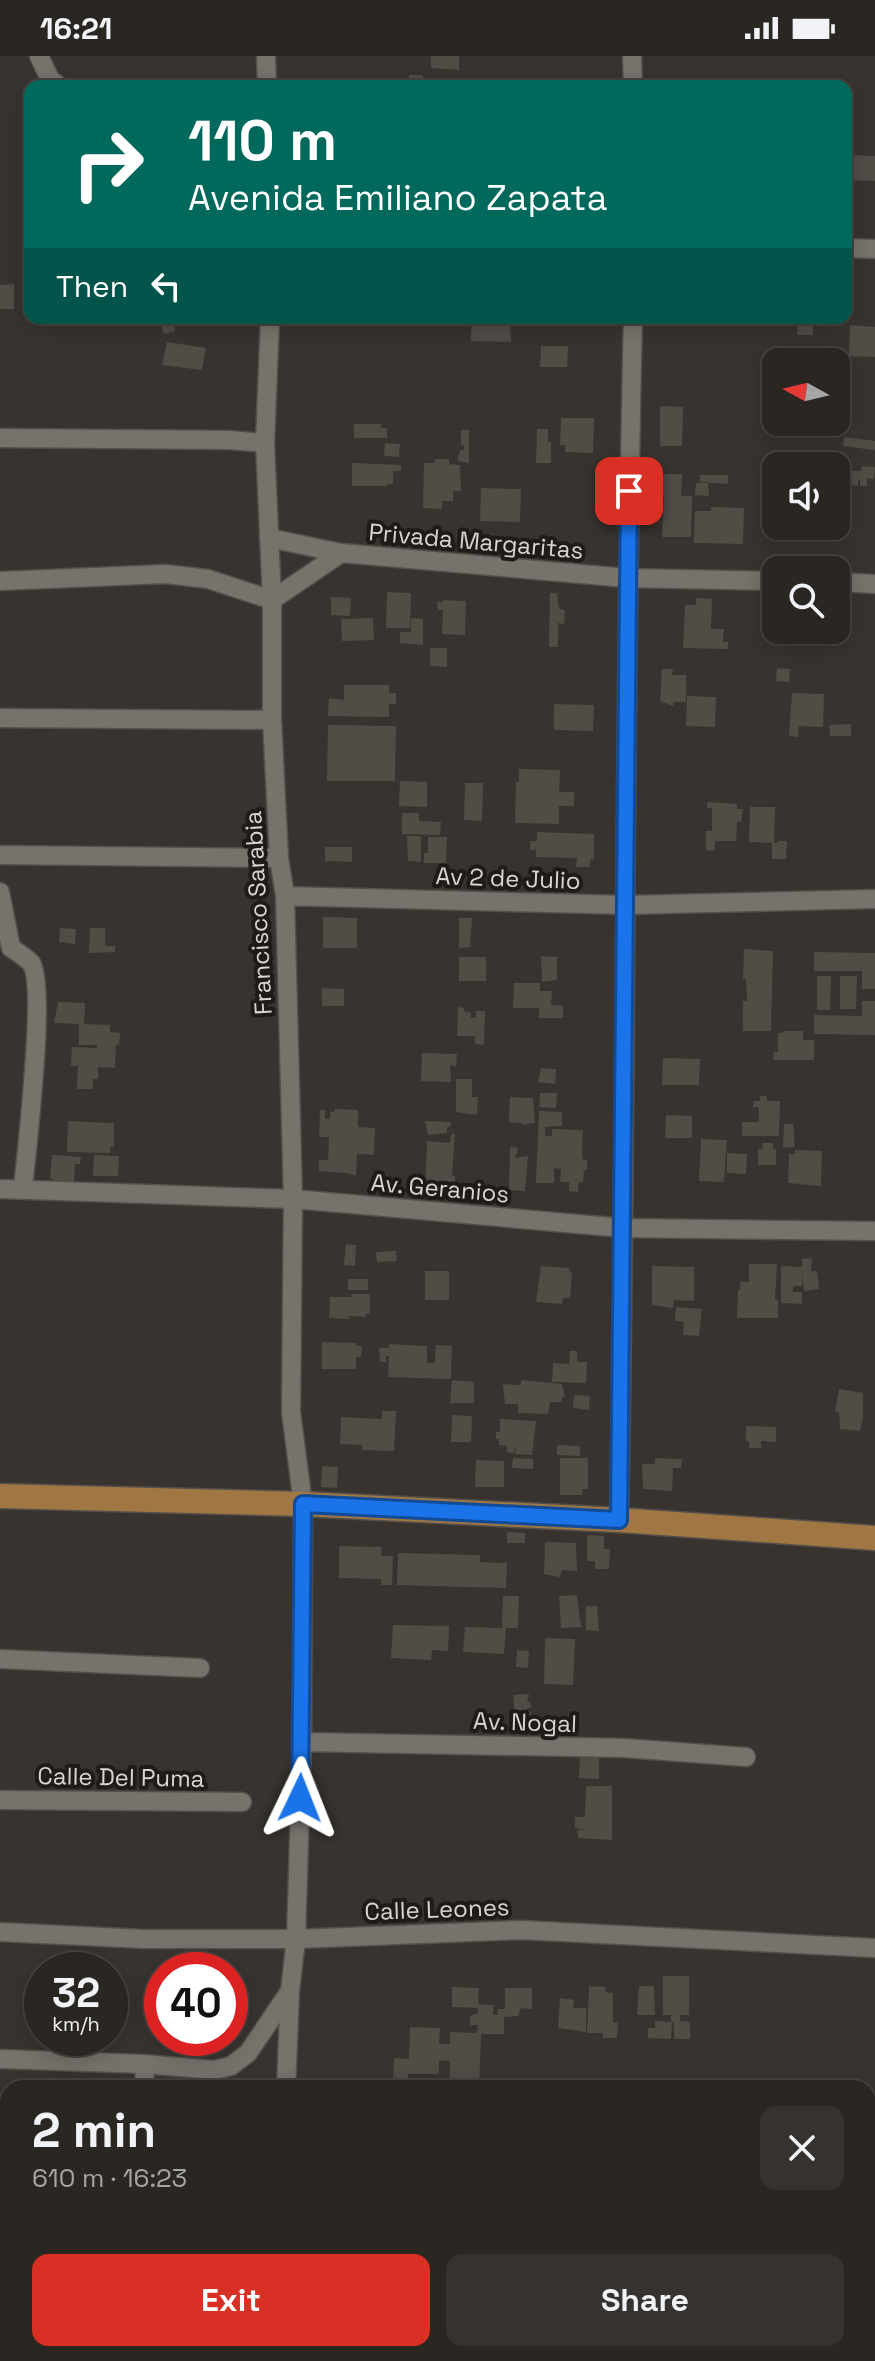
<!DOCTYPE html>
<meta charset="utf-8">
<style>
body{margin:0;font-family:"Space Grotesk",sans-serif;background:#36322f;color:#f1f3f6;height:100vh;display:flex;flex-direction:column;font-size:30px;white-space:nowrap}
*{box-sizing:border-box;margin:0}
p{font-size:26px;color:#a5a5a5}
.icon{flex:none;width:44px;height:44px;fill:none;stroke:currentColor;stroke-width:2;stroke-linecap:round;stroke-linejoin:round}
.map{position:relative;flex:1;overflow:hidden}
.sheet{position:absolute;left:0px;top:2024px;width:876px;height:282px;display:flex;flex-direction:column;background:#2a2622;border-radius:24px 24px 0 0;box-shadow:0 4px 20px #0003,0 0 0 2px #464340}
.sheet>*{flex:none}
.guide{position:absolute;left:24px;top:24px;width:828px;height:244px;border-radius:16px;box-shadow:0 4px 20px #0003,0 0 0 2px #464340;background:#00695c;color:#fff;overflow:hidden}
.needle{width:52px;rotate:278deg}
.buttons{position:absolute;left:762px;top:292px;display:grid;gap:16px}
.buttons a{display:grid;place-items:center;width:88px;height:88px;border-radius:16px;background:#2a2622;box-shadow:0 4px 20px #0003,0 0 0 2px #464340;font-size:40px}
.speed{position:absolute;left:24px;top:1896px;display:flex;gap:16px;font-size:40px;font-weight:700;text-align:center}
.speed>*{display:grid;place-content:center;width:104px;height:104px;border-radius:50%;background:#2a2622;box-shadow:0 4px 20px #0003,0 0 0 2px #464340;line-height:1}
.speed small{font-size:20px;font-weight:400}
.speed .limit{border:12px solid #d22;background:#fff;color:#111}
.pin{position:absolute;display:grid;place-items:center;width:68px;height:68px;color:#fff;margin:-34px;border-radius:16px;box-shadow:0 4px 12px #0006}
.me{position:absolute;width:88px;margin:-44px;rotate:2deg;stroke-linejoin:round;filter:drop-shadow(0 0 6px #0008)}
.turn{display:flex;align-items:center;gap:28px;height:168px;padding:0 32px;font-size:36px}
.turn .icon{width:104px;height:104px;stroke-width:2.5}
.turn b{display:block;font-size:56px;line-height:68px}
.then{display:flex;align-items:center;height:76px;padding:0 32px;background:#0003;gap:16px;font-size:30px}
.round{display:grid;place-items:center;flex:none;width:84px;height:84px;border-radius:16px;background:#36322f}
.head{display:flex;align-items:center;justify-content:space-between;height:136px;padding:0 32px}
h1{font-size:48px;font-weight:800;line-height:60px}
.cta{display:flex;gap:16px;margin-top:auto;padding:16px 32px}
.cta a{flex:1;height:92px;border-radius:16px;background:#d93025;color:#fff;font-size:32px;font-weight:800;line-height:92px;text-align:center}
.cta a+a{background:#36322f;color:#f1f3f6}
.status{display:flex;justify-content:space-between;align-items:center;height:56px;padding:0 40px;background:#2a2622;direction:ltr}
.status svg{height:22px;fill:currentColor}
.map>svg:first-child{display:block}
.building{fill:#524c47}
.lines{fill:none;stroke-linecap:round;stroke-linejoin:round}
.minor-casing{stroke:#534f4a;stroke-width:21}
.major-casing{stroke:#534f4a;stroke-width:27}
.minor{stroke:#78726c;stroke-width:18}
.major{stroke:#a07743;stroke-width:24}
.route-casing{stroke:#114b97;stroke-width:20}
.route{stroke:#1a73e8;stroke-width:14}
.labels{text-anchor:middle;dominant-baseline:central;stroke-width:8;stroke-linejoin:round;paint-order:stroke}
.street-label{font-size:24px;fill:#d7d4d1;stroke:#1e1b19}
</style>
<div class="status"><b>16:21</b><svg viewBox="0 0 49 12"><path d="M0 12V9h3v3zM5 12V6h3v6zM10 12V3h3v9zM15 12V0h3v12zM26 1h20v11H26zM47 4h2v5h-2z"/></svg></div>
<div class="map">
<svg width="875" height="2305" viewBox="0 0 875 2305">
<rect width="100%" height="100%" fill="#38332e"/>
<path class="building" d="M431 0H459V14L431 12Z
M409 19H423V30H408Z
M846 99 875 100V125L846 124Z
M14 228V253H0V229Z
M159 262H174L175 275 164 278Z
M472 262H510L511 286 471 285Z
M798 262H813V279H797Z
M850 269 875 271V301L849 300Z
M167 286 206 292 202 314 162 309Z
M541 290H568L567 311H540Z
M781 301 824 302V306H781Z
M660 350 683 351 682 390H660Z
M561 362H594L593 397 565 396V389H560Z
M354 368H381V372H387V382H354Z
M537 373H548V386H551V407H536Z
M461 374H469V407L458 405V399H460V394H464V389H461Z
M844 381 875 385V394L843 390Z
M385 387 400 388 399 401 384 400Z
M435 403H449V408L460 409 461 435H453V445H442V453L423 452 424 407H435Z
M352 407 401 409V415H393V428H387V430H352Z
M862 410 875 411 874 423 867 422V430H860V424L858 425V430L845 428 844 423 851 422V415H861Z
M659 418H682L681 440H692L691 481H662L664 442H658Z
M700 419H728V428L700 426Z
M696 427H708L709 440 695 439Z
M481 432 521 433 520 466 480 465Z
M711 451 744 452 743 488 694 487 695 455H711Z
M387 536 411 537 410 572H386Z
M550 537H557L559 552 565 555 564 568 558 567V591H549Z
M331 541 351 542 350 560 331 559Z
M696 542 712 543 711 573H724L723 586H728V593L683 592 685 549H696Z
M443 544 466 545 465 579 442 578 443 554H438L437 546H443Z
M373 562 374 584 342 585 341 563Z
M411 562 423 563V589L400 587V576H411Z
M430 592H447V611L430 610Z
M777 612 790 613 789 626 776 625Z
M662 613H673L672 619H686V646H673V650L660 645Z
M344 629H389V637H396V648H389V661L328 660 329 642 344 644Z
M792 637 824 638 823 671 799 670 798 681 789 680Z
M687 640 716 641 715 671 686 670Z
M554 648 594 649 593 675 554 674Z
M851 668V680H830L829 669Z
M328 669 396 670 395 725H327Z
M519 713 560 714 559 736H574V750H559V768L515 767 516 726H519Z
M400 725 427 726V751L399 750Z
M465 727H483L482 765 464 764Z
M707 746 737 748V753H743L741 766H737L736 785H715L714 795 706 794V775H712V752H707Z
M750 751H775L774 787 749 786Z
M402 757H419V765L441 766 440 779 402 778Z
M537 776 594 778V804L590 803V811H576L577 802 536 801V794H530V785H537Z
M407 780H421V806L408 805Z
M428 781H447L446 807H424V797H428Z
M778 785H787L786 803H772V787H777Z
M325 791H352V806L325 805Z
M323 861 357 862V892H323Z
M459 862H472L470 891 459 892Z
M60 872 76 873 75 888 59 886Z
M90 872H105V890H115V896L89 897Z
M744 893 773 895 771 975H743V945H747L746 923H743Z
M814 896 875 897V933H862V915H814Z
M541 900 557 901V924L542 926Z
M459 901H486V925H459Z
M817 920H831L830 954H817Z
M840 920H857L856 953H840Z
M514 927H540V935H552L551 949 563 950V962H539V952H513Z
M322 932 344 933V950H322Z
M862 945H875V979L814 978V959L862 960Z
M58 946 85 947 84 968 110 969V976L120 977 119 989H116L115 1012 98 1011V1023H93V1033H77L78 1010H71L72 991 97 992V989H79V968L54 967Z
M458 951 464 952V955L471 957V962H476V955H485L484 989 475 988V980H457Z
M783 975H803V984H814V1004H773L774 996H778V977H783Z
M422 997 457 998 456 1011 450 1009 451 1026 421 1025Z
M663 1002 700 1003 699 1029H662Z
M541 1012 556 1013 555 1028 538 1026Z
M456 1023H472V1041H478L477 1059 456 1056Z
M540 1037H557L556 1052 539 1051Z
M760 1040H767V1045H780L779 1080H742V1066H759V1051H753L754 1045H760Z
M510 1041 533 1042 535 1067 522 1069V1067L509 1066Z
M335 1053 358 1054V1071L375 1072 374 1099 357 1098 356 1120 347 1117 319 1115V1104H328L329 1081H319L320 1054H325V1063H330V1056H334Z
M539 1055 562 1056V1070L545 1071V1080H552V1073L583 1074 582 1095 583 1104H587V1114H584L583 1126H579L578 1136 569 1135V1126H560L561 1113 554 1112V1127H536Z
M666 1059 692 1060V1082H665Z
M68 1065 114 1067V1091H110V1097L67 1096Z
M425 1065 451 1066 450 1071H447V1077L428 1079Z
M784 1068H793L795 1091 783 1092Z
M451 1078H455L452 1120H455V1133L425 1132 427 1085 450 1087Z
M701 1083 727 1084 724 1126 699 1125Z
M762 1087H773V1093H776V1109H758V1093H763Z
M510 1091 518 1092 515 1102 528 1100 525 1135 509 1134Z
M795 1094 822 1095 821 1130 788 1127 789 1098H795Z
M727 1097 747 1098 746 1118 727 1117Z
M52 1099 81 1101 80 1108H75L74 1125H55L50 1122Z
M94 1099 119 1100 118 1120H93Z
M346 1188 356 1189 355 1210 344 1209Z
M396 1195 397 1205 377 1206 376 1196Z
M812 1202 811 1215H817L819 1233 804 1235 802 1217V1230H793V1236H802V1248L781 1247V1210L802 1211V1203Z
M749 1208H777L775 1244H778V1262H737L738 1234H740V1226H749Z
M541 1210 569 1212V1215L572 1216 570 1242H563L562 1248 536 1246Z
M652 1210 694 1211V1245L674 1244 673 1252 652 1249Z
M425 1215H449V1244H425Z
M348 1223H368V1234H348Z
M352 1238H370V1258H366V1261L349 1260V1263L329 1262 330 1241H351Z
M676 1251 702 1253 699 1280 683 1279 684 1266 675 1265Z
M322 1286 356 1287V1290H362L361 1301H356V1313H322Z
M389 1288 427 1290V1307H435L436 1289 452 1290 451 1323 388 1321 389 1300H386V1306H380L379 1292H389Z
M570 1295H577V1306H587L586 1327 552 1326 553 1307 569 1308Z
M452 1324 474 1326V1347H450Z
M521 1324 562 1328 565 1341H562V1346H550L548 1358 518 1357V1348H505L503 1328 521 1329Z
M839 1333 863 1337V1363L860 1375 840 1373 839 1356 835 1355Z
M574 1339 590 1340 589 1354 573 1352Z
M382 1355H396L394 1395 362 1394V1389L340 1388 341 1361 382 1363Z
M452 1359 472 1360 471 1386H451Z
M500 1363 536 1365 532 1399 515 1398 516 1390 513 1397 507 1396V1390L499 1389V1383H496V1376H500Z
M746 1370 776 1371V1386L761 1385V1392H749V1385H746Z
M557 1389 580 1390V1400L557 1399Z
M513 1402 533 1403V1413L512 1412Z
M560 1402H588V1433H583L582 1439H560Z
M655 1402 682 1403 681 1412H673L672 1435 643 1433 642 1408H655Z
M476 1404 504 1405V1431H475Z
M322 1410 338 1411 337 1432 321 1431Z
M507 1476 525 1477V1487H507Z
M587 1479 604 1480V1493H610L609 1513H595V1505H587Z
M545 1486 576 1487 577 1515 562 1514 560 1521 544 1518Z
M339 1490 382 1491 381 1500H393L392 1529H381V1523L339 1522Z
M398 1497 480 1499V1506L507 1507 506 1532 397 1529Z
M577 1539 581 1571 561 1572 559 1540Z
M503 1540H519L518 1572H506L504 1598 463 1596 465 1571 502 1572Z
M586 1550H597L599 1575 586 1574Z
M393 1569 449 1570 448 1595 432 1594 431 1604 391 1602Z
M545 1582 575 1583 573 1629 544 1628Z
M517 1594 529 1595 528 1612 516 1611Z
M529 1638 527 1646H530L531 1652H527V1656H531V1660L515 1661 513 1639Z
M580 1701 599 1702V1723L579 1722Z
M586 1730H612V1784L578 1782 577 1774H586L575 1772V1761H585Z
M663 1920H689V1959H680V1965L690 1966V1983H674V1966H672L671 1983 648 1982V1972H655V1965L671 1966V1959H663Z
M589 1930 606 1931 605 1936 613 1937V1966L618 1967 617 1982H603V1977H587Z
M639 1930H654L655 1959H637Z
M452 1931 479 1932 478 1948 494 1949 493 1959H497L498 1953H505V1932H532V1953L520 1952 519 1960 504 1961V1978H481L479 2032 449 2031 450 2005 439 2004V2018H408V2025L393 2024 394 2002 409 2003 410 1971 440 1972 439 1988H450V1976L477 1977 478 1969H470V1960L478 1957V1952L452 1951Z
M560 1942 574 1944 573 1952H586V1976L558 1972Z"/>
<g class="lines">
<g class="minor-casing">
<path id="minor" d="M39 0 50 23 59 30
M266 0 267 30
M632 0 633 30
M846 192 875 193
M270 262 265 387 272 544V664L279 802 285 840 293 1143 291 1356 303 1448 302 1686 296 1883 290 1935 286 2032
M0 382 229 384 265 387
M269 482 341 497 627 522 776 525
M0 525 166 518 208 523 272 544 341 497
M836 526 875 528
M0 662 272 664
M0 799 279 802
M0 836 11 892C17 896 26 901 31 907 47 929 26 1098 23 1133
M285 840 626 849 875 843
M0 1133 293 1143 623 1172 875 1175
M619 1464C627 1063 623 663 633 262
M0 1603 200 1612
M302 1686 624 1692 746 1701
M0 1744 242 1746
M0 1876 144 1883H296L521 1874 875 1892
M0 2003 144 2008 214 2014 231 2010 248 1997 290 1935
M144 2008 145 2032
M868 2084H875
M0 2134H8
M0 2235H8
M280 2298V2305"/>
</g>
<g class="major-casing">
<path id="major" d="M0 1440 303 1448 619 1464 875 1482"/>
</g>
<use href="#minor" class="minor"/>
<use href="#major" class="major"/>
</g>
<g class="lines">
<g class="route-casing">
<path id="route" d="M300 1742 303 1448 619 1464 629 435"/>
</g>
<use href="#route" class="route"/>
</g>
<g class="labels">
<g class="street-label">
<text transform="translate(476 485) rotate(5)">Privada Margaritas</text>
<text transform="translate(508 822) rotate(2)">Av 2 de Julio</text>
<text transform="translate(258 857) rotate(-93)">Francisco Sarabia</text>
<text transform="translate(440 1132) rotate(5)">Av. Geranios</text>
<text transform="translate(525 1666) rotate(2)">Av. Nogal</text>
<text transform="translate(121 1721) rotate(1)">Calle Del Puma</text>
<text transform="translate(437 1853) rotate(-2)">Calle Leones</text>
</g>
</g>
</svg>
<div class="buttons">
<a><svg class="needle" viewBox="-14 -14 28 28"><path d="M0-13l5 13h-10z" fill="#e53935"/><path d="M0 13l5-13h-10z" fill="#a5a5a5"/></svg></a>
<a><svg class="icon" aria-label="sound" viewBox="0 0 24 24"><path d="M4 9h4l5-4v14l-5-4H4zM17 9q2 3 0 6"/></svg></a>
<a><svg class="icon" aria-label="search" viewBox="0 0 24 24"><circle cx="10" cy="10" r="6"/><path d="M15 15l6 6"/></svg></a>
</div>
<div class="speed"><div>32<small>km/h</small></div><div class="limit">40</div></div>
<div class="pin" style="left:629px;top:435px;background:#d93025"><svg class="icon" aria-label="arrive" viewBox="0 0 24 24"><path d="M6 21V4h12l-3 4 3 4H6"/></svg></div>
<svg class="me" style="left:300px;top:1742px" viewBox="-20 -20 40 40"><path d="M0-17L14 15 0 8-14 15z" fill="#1a73e8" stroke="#fff" stroke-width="4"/></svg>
<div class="guide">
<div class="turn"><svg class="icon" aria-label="right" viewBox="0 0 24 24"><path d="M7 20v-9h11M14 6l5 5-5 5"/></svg><div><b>110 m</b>Avenida Emiliano Zapata</div></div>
<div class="then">Then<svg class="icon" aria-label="left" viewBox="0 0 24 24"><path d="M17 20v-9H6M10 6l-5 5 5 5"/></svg></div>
</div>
<section class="sheet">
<div class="head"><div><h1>2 min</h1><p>610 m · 16:23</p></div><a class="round"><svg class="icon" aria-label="close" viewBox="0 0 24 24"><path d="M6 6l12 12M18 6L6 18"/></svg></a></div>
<div class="cta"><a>Exit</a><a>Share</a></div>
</section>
</div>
